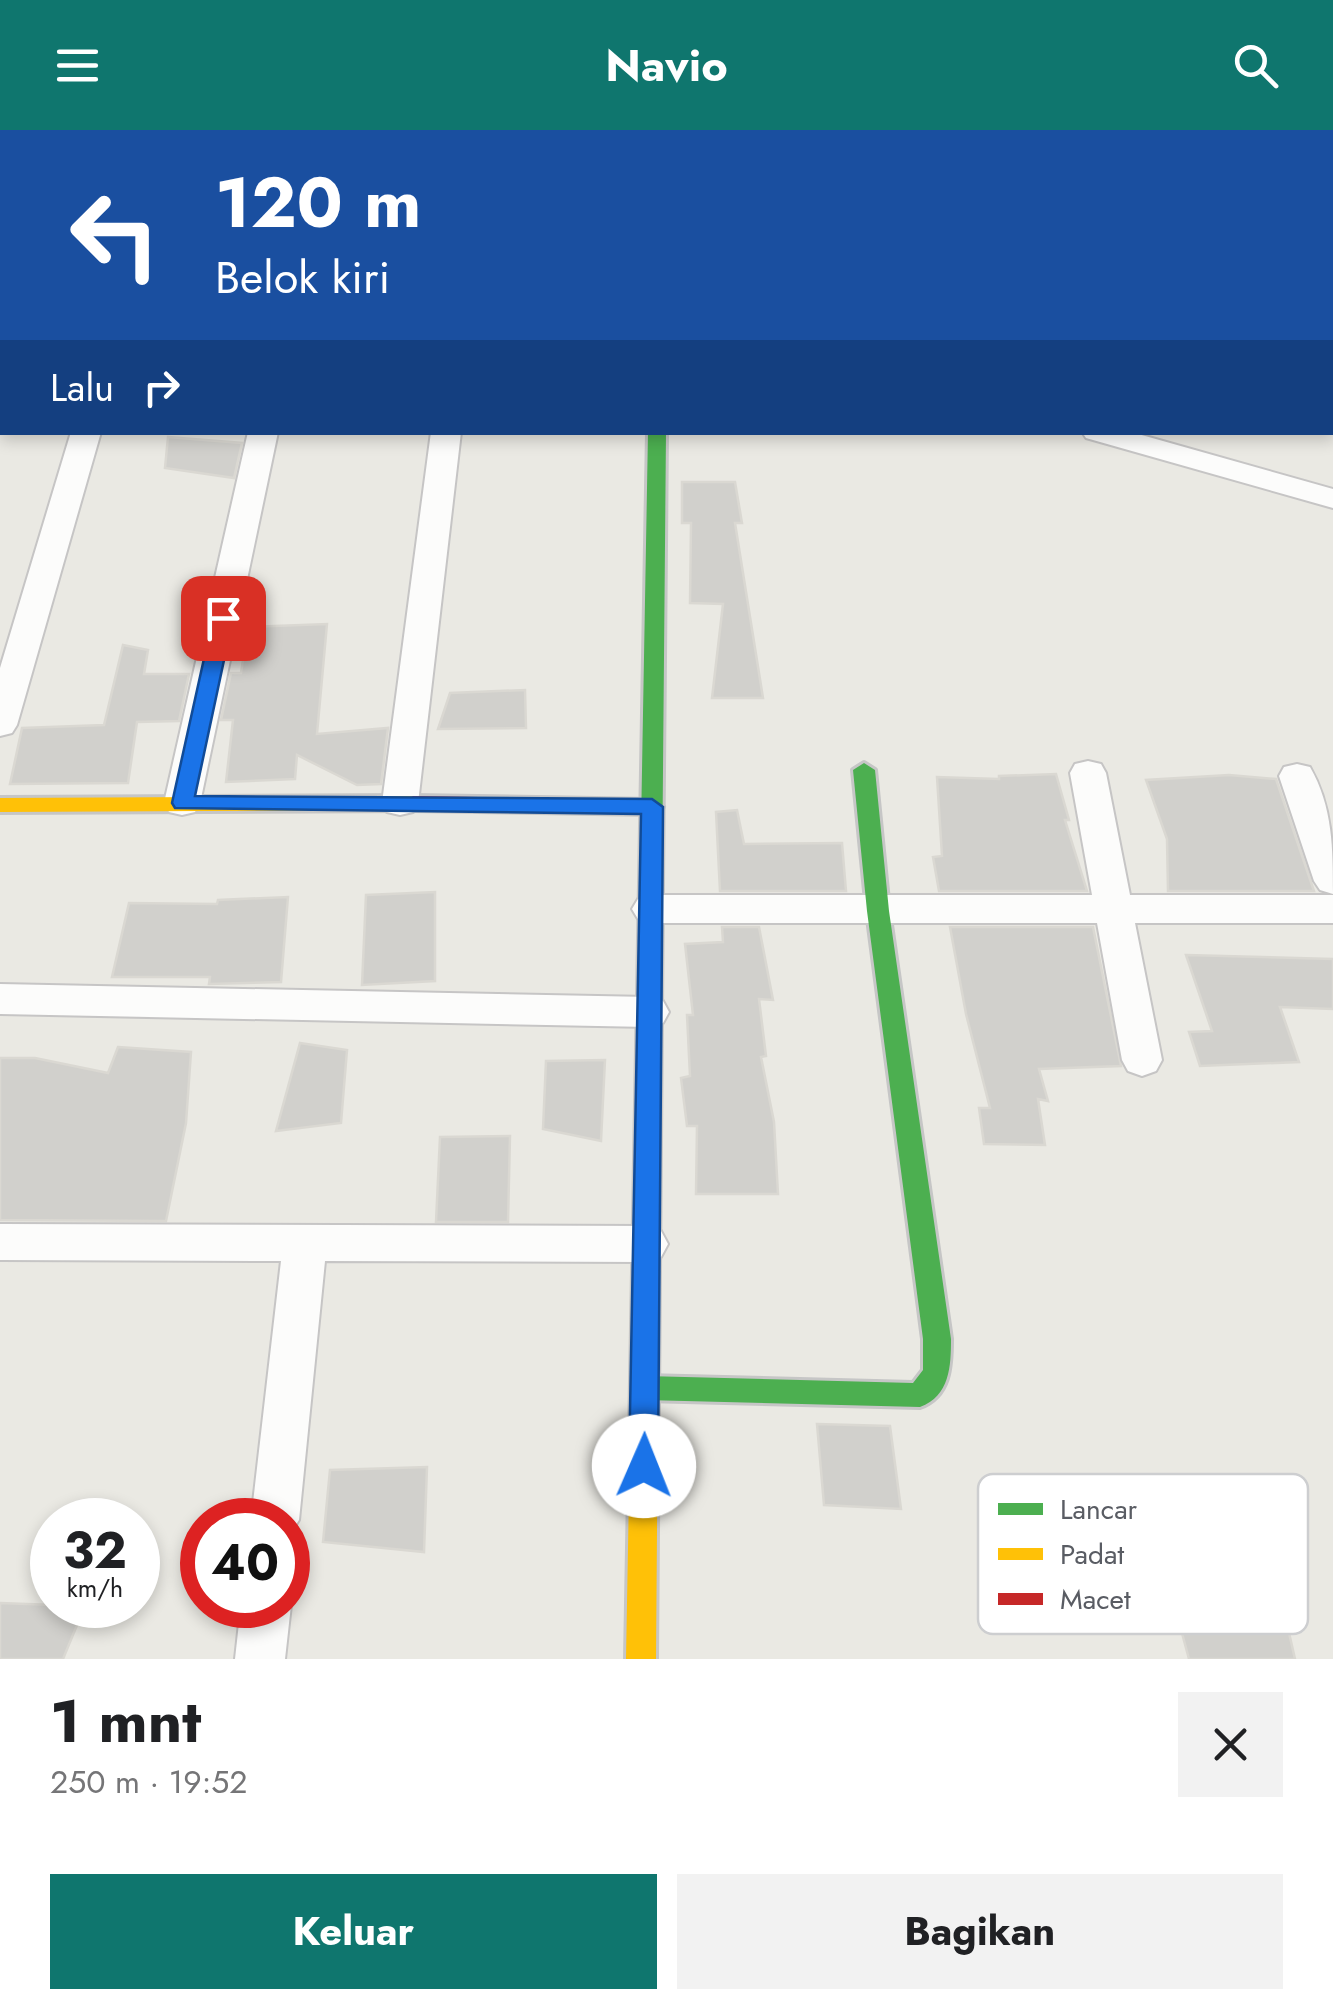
<!DOCTYPE html>
<html lang="id">
<meta charset="utf-8">
<style>
body{margin:0;font-family:Jost,sans-serif;background:#f2f2f2;color:#202124;height:100vh;display:flex;flex-direction:column;font-size:38px;white-space:nowrap}
*{box-sizing:border-box;margin:0}
p{font-size:32px;color:#757577}
.icon{flex:none;width:55px;height:55px;fill:none;stroke:currentColor;stroke-width:2;stroke-linecap:round;stroke-linejoin:round}
.map{position:relative;height:1529px;overflow:hidden}
.drawer{display:flex;flex-direction:column;background:#fff;flex:1}
.drawer>*{flex:none}
.top-card{position:absolute;left:0px;top:0px;width:1335px;height:305px;box-shadow:0 5px 15px #0003;background:#1a4fa0;color:#fff;overflow:hidden}
.speed{position:absolute;left:30px;top:1368px;display:flex;gap:20px;font-size:50px;font-weight:700;text-align:center}
.speed>*{display:grid;place-content:center;width:130px;height:130px;border-radius:50%;background:#fff;box-shadow:0 5px 15px #0003;line-height:1}
.speed small{font-size:25px;font-weight:400}
.speed .limit{border:15px solid #d22;background:#fff;color:#111}
.pin{position:absolute;display:grid;place-items:center;width:85px;height:85px;color:#fff;margin:-42px;border-radius:20px;box-shadow:0 5px 15px #0006}
.me{position:absolute;width:110px;margin:-55px;rotate:1deg;stroke-linejoin:round;filter:drop-shadow(0 0 8px #0008)}
.turn{display:flex;align-items:center;gap:35px;height:210px;padding:0 50px;font-size:45px}
.turn .icon{width:130px;height:130px;stroke-width:2.5}
.turn b{display:block;font-size:70px;line-height:85px}
.then{display:flex;align-items:center;height:95px;padding:0 50px;background:#0003;gap:20px;font-size:38px}
.round{display:grid;place-items:center;flex:none;width:105px;height:105px;border-radius:0px;background:#f2f2f2}
.summary{display:flex;align-items:center;justify-content:space-between;height:170px;padding:0 50px}
h1{font-size:60px;font-weight:700;line-height:75px}
.primary-button{display:flex;gap:20px;margin-top:auto;padding:20px 50px}
.primary-button a{flex:1;height:115px;border-radius:0px;background:#0f766e;color:#fff;font-size:40px;font-weight:700;line-height:115px;text-align:center}
.primary-button a+a{background:#f2f2f2;color:#202124}
header{display:flex;justify-content:space-between;align-items:center;height:130px;padding:0 50px;background:#0f766e;color:#fff;font-size:45px;font-weight:700}
.map>svg:first-child{display:block}
.building{fill:#d1d0cc;stroke:#dad8d2;stroke-width:2.5}
.lines{fill:none;stroke-linecap:round;stroke-linejoin:round}
.street-casing{stroke:#c6c5c5;stroke-width:4}
.fast-casing{stroke:#c6c6c6;stroke-width:6}
.slow-casing{stroke:#c6c6c6;stroke-width:6}
.jam-casing{stroke:#c6c6c6;stroke-width:6}
.street{fill:#fcfcfb;fill-rule:evenodd}
.fast{fill:#4caf50;fill-rule:evenodd}
.slow{fill:#ffc107;fill-rule:evenodd}
.jam{fill:#c62828;fill-rule:evenodd}
.route{fill:#1a73e8;stroke:#114b97;stroke-width:2.5}
.key{fill:#fff;stroke:#cdced0;stroke-width:2.5}
.key-label{font-size:28px;fill:#595c63}
</style>
<header><svg class="icon" aria-label="menu" viewBox="0 0 24 24"><path d="M4 6h16M4 12h16M4 18h16"/></svg>Navio<svg class="icon" aria-label="search" viewBox="0 0 24 24"><circle cx="10" cy="10" r="6"/><path d="M15 15l6 6"/></svg></header>
<div class="map">
<svg width="1333" height="1529" viewBox="0 0 1333 1529">
<rect width="100%" height="100%" fill="#eae9e3"/>
<path class="building" d="M168 307 242 313 234 348 165 338Z
M682 352H735L742 393H735L763 568H712L723 474 690 473 691 393H682Z
M327 494 317 604 388 598 381 654 357 655 297 625 295 649 226 652 233 590H221L231 543H241L248 497Z
M123 515 148 520 144 544H189L179 591 137 592 128 653 10 654 22 598 104 595Z
M525 560 526 598 438 599 450 563Z
M1056 644 1069 690H1065L1087 761H939L933 727 942 726 937 647 999 649V646Z
M1229 645 1276 649 1314 761H1168L1167 709 1146 650Z
M737 680 744 714 842 713 846 761H720L716 682Z
M435 762V851L362 855 366 765Z
M288 767 281 852 209 854 210 847H112L129 773 217 774 218 770Z
M722 797H759L773 870 759 869 766 926 761 927 774 992 778 1064H696L697 996H687L681 948 690 946 687 885H693L685 814 723 812Z
M950 797H1093L1121 936 1039 939 1048 971 1038 969 1045 1015 984 1014 979 978H990L966 884Z
M1186 825 1333 829V879L1280 877 1299 932 1200 936 1189 902 1212 901Z
M300 913 347 920 341 993 276 1001Z
M118 917 191 922 186 993 166 1091 0 1090V928H35L108 943Z
M605 930 601 1011 543 999 546 931Z
M510 1006 508 1092H436L440 1007Z
M817 1294 890 1296 901 1379 824 1375Z
M427 1337 424 1422 323 1412 330 1340Z
M0 1473 54 1475 82 1483 63 1529H0Z
M1179 1492 1287 1494 1295 1529H1189Z"/>
<g class="lines">
<g class="street-casing">
<path id="street" d="M0 239 2 240V257H0Z
M71 302H101L17 595 12 603 0 606V538Z
M248 302H278L200 673 195 682 182 685 169 682 164 673Z
M431 302H461L418 673 413 682 400 685 387 682 382 673Z
M1082 302H1131L1333 359V378L1086 308Z
M1088 631 1101 634 1106 643 1130 765H1333V793H1135L1162 930 1156 941 1142 946 1128 941 1122 930 1097 793H651L638 789 632 779 638 769 651 765H1092L1070 643 1075 634Z
M1297 634 1310 637C1333 677 1333 719 1333 764L1320 760 1314 751 1279 646 1284 637Z
M0 854 649 867 663 871 669 882 663 893 649 897 0 884Z
M0 1094 646 1096 661 1101 668 1114 661 1127 646 1132 325 1131 299 1390 288 1407V1390H251L281 1131 0 1130Z
M288 1467 291 1475 285 1529H235L241 1475H288Z"/>
</g>
<g class="fast-casing">
<path id="fast" d="M648 302H666L662 753 651 761 640 753Z
M864 633 875 640 889 781 951 1209C951 1236 950 1266 920 1277L645 1270 635 1267 631 1258 635 1249 645 1246 913 1253 923 1240V1209L867 781 853 640Z"/>
</g>
<g class="slow-casing">
<path id="slow" d="M413 666 424 673 413 680 0 682V668Z
M651 745 662 753 656 1529H626L640 753Z"/>
</g>
<g class="jam-casing">
<path id="jam" d="M413 666 652 670 663 677 652 684 413 680 402 673Z"/>
</g>
<use href="#street" class="street"/>
<use href="#fast" class="fast"/>
<use href="#slow" class="slow"/>
<use href="#jam" class="jam"/>
</g>
<path class="route" d="M223 481 233 488 195 666 652 669 663 677 658 1336 654 1345 644 1349 634 1345 629 1336 641 684 175 678 172 673 213 488Z"/>
<rect x="978" y="1344" width="330" height="160" rx="15" class="key"/>
<rect x="998" y="1373" width="45" height="12" fill="#4caf50"/>
<rect x="998" y="1418" width="45" height="12" fill="#ffc107"/>
<rect x="998" y="1463" width="45" height="12" fill="#c62828"/>
<g class="key-label">
<text x="1060" y="1389">Lancar</text>
<text x="1060" y="1434">Padat</text>
<text x="1060" y="1479">Macet</text>
</g>
</svg>
<div class="speed"><div>32<small>km/h</small></div><div class="limit">40</div></div>
<div class="pin" style="left:223px;top:488px;background:#d93025"><svg class="icon" aria-label="arrive" viewBox="0 0 24 24"><path d="M6 21V4h12l-3 4 3 4H6"/></svg></div>
<svg class="me" style="left:644px;top:1336px" viewBox="-20 -20 40 40"><circle r="19" fill="#fff"/><path d="M0-13L10 11 0 6-10 11z" fill="#1a73e8"/></svg>
<div class="top-card">
<div class="turn"><svg class="icon" aria-label="left" viewBox="0 0 24 24"><path d="M17 20v-9H6M10 6l-5 5 5 5"/></svg><div><b>120 m</b>Belok kiri</div></div>
<div class="then">Lalu<svg class="icon" aria-label="right" viewBox="0 0 24 24"><path d="M7 20v-9h11M14 6l5 5-5 5"/></svg></div>
</div>
</div>
<section class="drawer">
<div class="summary"><div><h1>1 mnt</h1><p>250 m · 19:52</p></div><a class="round"><svg class="icon" aria-label="close" viewBox="0 0 24 24"><path d="M6 6l12 12M18 6L6 18"/></svg></a></div>
<div class="primary-button"><a>Keluar</a><a>Bagikan</a></div>
</section>
